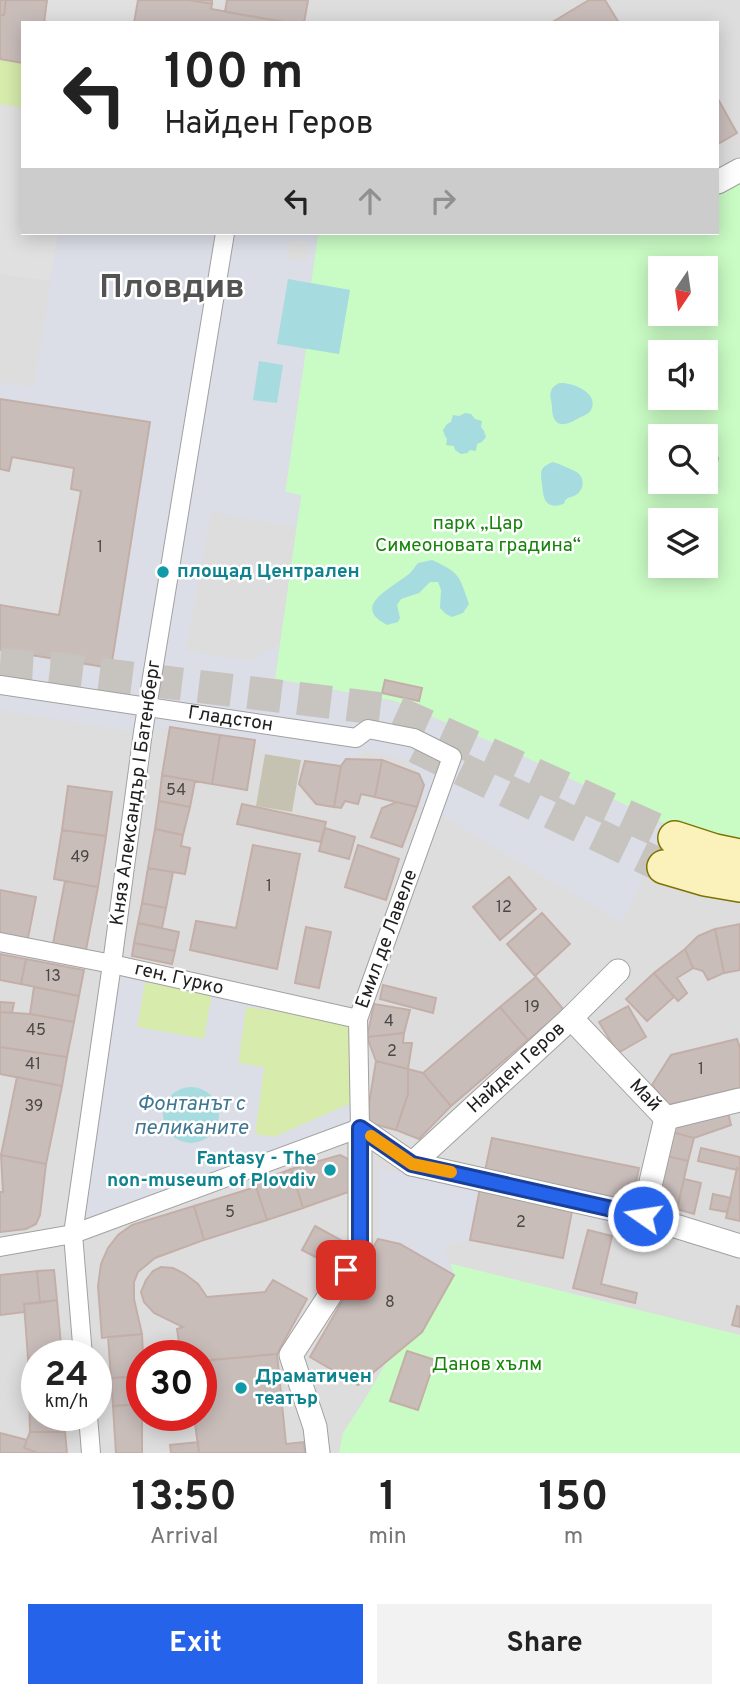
<!DOCTYPE html>
<meta charset="utf-8">
<style>
body{margin:0;font-family:Overpass,sans-serif;background:#f2f2f2;color:#222;height:100vh;display:flex;flex-direction:column;font-size:26px;white-space:nowrap}
*{box-sizing:border-box;margin:0}
p{font-size:23px;color:#767676}
.icon{flex:none;width:38px;height:38px;fill:none;stroke:currentColor;stroke-width:2;stroke-linecap:round;stroke-linejoin:round}
.map{position:relative;height:1453px;overflow:hidden}
.panel{display:flex;flex-direction:column;background:#fff;flex:1}
.panel>*{flex:none}
.guide{position:absolute;left:21px;top:21px;width:698px;height:214px;border-radius:0px;box-shadow:0 4px 18px #0003;background:#fff;color:#222;overflow:hidden}
.needle{width:46px;rotate:193deg}
.tools{position:absolute;left:648px;top:256px;display:grid;gap:14px}
.tools a{display:grid;place-items:center;width:70px;height:70px;border-radius:0px;background:#fff;box-shadow:0 4px 18px #0003;font-size:35px}
.speed{position:absolute;left:21px;top:1340px;display:flex;gap:14px;font-size:35px;font-weight:700;text-align:center}
.speed>*{display:grid;place-content:center;width:91px;height:91px;border-radius:50%;background:#fff;box-shadow:0 4px 18px #0003;line-height:1}
.speed small{font-size:18px;font-weight:400}
.speed .limit{border:10px solid #d22;background:#fff;color:#111}
.pin{position:absolute;display:grid;place-items:center;width:60px;height:60px;color:#fff;margin:-30px;border-radius:14px;box-shadow:0 4px 10px #0006}
.me{position:absolute;width:77px;margin:-38px;rotate:283deg;stroke-linejoin:round;filter:drop-shadow(0 0 5px #0008)}
.turn{display:flex;align-items:center;gap:24px;height:147px;padding:0 28px;font-size:32px}
.turn .icon{width:91px;height:91px;stroke-width:2.5}
.turn b{display:block;font-size:49px;line-height:60px}
.lanes{display:flex;align-items:center;height:66px;padding:0 28px;background:#0003;justify-content:center;gap:35px;direction:ltr}
.lanes .off{opacity:.35}
.eta{display:flex;justify-content:space-evenly;align-items:center;height:119px;text-align:center}
.eta b{font-size:42px;font-weight:700;line-height:49px}
.primary-button{display:flex;gap:14px;margin-top:auto;padding:14px 28px}
.primary-button a{flex:1;height:80px;border-radius:0px;background:#2563eb;color:#fff;font-size:28px;font-weight:700;line-height:80px;text-align:center}
.primary-button a+a{background:#f2f2f2;color:#222}
.map>svg:first-child{display:block}
.residential{fill:#dedddd;fill-rule:evenodd}
.construction{fill:#c6c2b2}
.grass{fill:#d7ebac}
.park{fill:#c9fbc4;fill-rule:evenodd}
.parking{fill:#e0e0e0}
.plaza{fill:#dbdde7;fill-rule:evenodd}
.water{fill:#a6dcdf}
.building{fill:#c9bdba;stroke:#c3afa8;stroke-width:2}
.lines{fill:none;stroke-linecap:round;stroke-linejoin:round}
.secondary-tunnel{stroke:#c7c3bf;stroke-width:33;stroke-dasharray:33 17;stroke-linecap:butt}
.pedestrian-casing{stroke:#a1a1a1;stroke-width:20}
.minor-casing{stroke:#a1a1a1;stroke-width:25}
.secondary-casing{stroke:#7c7303;stroke-width:36}
.pedestrian{stroke:#fff;stroke-width:18}
.minor{stroke:#fff;stroke-width:23}
.secondary{stroke:#fbf2bb;stroke-width:33}
.route-casing{stroke:#184099;stroke-width:18}
.route{stroke:#2563eb;stroke-width:12}
.slow{stroke:#f59e0b;stroke-width:12}
.culture-dot{fill:#0f9aa8;stroke:#fff;stroke-width:2.5}
.labels{text-anchor:middle;dominant-baseline:central;stroke-width:5;stroke-linejoin:round;paint-order:stroke}
.number-label{font-size:16px;fill:#4a4746}
.park-label{font-size:19px;fill:#16830a;stroke:#fff}
.culture-label{font-size:19px;font-weight:bold;fill:#0d838f;stroke:#fff;text-anchor:start}
.street-label{font-size:19px;fill:#202020;stroke:#fff}
.water-label{font-size:21px;font-style:italic;fill:#3f7793;stroke:#fff}
.town-label{font-size:33px;font-weight:bold;fill:#535353;stroke:#fff}
</style>
<div class="map">
<svg width="740" height="1453" viewBox="0 0 740 1453">
<rect width="100%" height="100%" fill="#f1ece7"/>
<path class="residential" d="M0 0H740V1453H0ZM23 23H718V233H23ZM660 268H705V313H660ZM660 352H705V397H660ZM660 436H705V481H660ZM660 520H705V565H660ZM37 1356H96V1416H37ZM142 1356H201V1416H142Z"/>
<path class="construction" d="M265 754 301 760 292 812 256 806Z"/>
<path class="grass" d="M0 59 23 63V108L0 104Z
M145 982 212 994 204 1039 137 1027Z
M246 1007 351 1021 353 1102 274 1137 255 1134 264 1068 238 1064Z"/>
<path class="park" d="M740 176V846L680 831 510 750 394 701 275 679 301 496 285 493 306 348 339 353 350 290 311 283 318 233H718V189ZM660 268H705V313H660ZM660 352H705V397H660ZM660 436H705V481H660ZM660 520H705V565H660Z
M444 1262 740 1335V1453H339L343 1433 365 1399Z"/>
<path class="parking" d="M47 0H138L134 23H58L44 20Z
M0 104 23 108V233H58L50 281 0 274Z"/>
<path class="plaza" d="M58 233H318L311 283 288 279 277 343 306 348 285 492 301 495 296 527 211 512 186 650 247 661 279 644 275 679 394 701 510 750 668 826 622 922 503 853 434 810 417 807 424 785 419 774 405 759 367 751 346 759 341 766 265 754 261 752 254 740 170 727 143 732 116 729 0 710V650L111 668 150 423 0 399V382L34 387ZM289 240 310 243 307 262 286 259Z
M112 964 358 1019 360 1128 73 1234ZM145 982 212 994 204 1039 137 1027ZM246 1007 351 1021 353 1103 274 1137 255 1134 264 1067 238 1063ZM195 1088 204 1091 211 1097 191 1143 182 1142 174 1138Z
M378 1168 480 1188 470 1240 445 1245 454 1275 400 1244 378 1239Z"/>
<path class="water" d="M288 279 350 290 339 354 277 344Z
M259 361 283 365 277 403 253 400Z
M559 383C571 382 600 392 591 410 588 415 582 416 577 419 563 428 552 426 552 407 552 402 549 397 551 391 553 386 555 386 559 383Z
M465 413 471 414 475 419 482 421 481 427 484 431 486 437 482 442 477 444 476 451 470 450 467 453 461 454 455 450 454 446 446 445 447 439 445 436 443 430 447 424 451 422 453 415 459 416Z
M553 462C557 463 576 471 578 473 586 480 583 492 574 496 572 497 570 497 568 498 561 503 569 502 560 505 543 509 543 493 542 484 540 471 540 467 553 462Z
M432 560C460 573 459 575 469 604L463 613 452 617 446 614 440 608 441 590 438 582H430L419 593 401 599 397 605 400 618 398 622 387 625C348 605 397 586 411 572 413 570 416 565 418 563Z
M163 1115a28 28 0 1 1 56 0a28 28 0 1 1-56 0Z"/>
<path class="building" d="M0 0H6L4 15H0Z
M6 0H47L44 23H23V63L0 59V15H4Z
M138 0H189L212 4 211 9 290 23H134Z
M189 0H212V4Z
M227 0H308L304 23H290L225 12Z
M589 0H605L619 23H551Z
M718 99 737 133 718 144Z
M0 399 150 422 111 668 0 650V605L59 615 81 491 71 489 74 468 12 457 9 471 0 469Z
M710 453 715 455 718 458 716 467 713 469 712 478 714 482 712 490 709 493 701 491 700 488 701 481H705L707 468 705 462 707 456Z
M385 680 422 688 419 701 382 693Z
M170 727 220 735 212 784 162 775Z
M220 735 255 740 247 790 212 784Z
M346 759 382 760 375 797 361 794 358 804 345 801 341 808 334 807 341 766Z
M382 760 419 774 424 785 417 807 375 797Z
M305 761 341 766 334 807 316 804 299 784Z
M162 775 195 781 190 807 159 801Z
M68 786 112 792 106 836 62 830Z
M159 801 190 807 183 835 155 829Z
M397 802 417 807 402 847 371 837 382 808Z
M242 804 326 822 321 842 237 824Z
M325 828 355 837 349 859 319 851Z
M155 829 183 835 181 846 190 848 185 874 148 868Z
M62 830 106 836 98 887 54 879Z
M253 845 300 854 277 969 190 950 196 921 236 928Z
M358 845 399 859 386 900 345 887Z
M148 868 173 872 166 908 142 903Z
M509 877 536 909 500 940 473 907Z
M65 881 98 887 86 950 53 944Z
M0 890 36 897 27 943 0 937Z
M142 903 166 908 162 928 138 923Z
M542 913 570 944 535 976 507 944Z
M138 923 179 932 175 951 134 943Z
M740 924V970L724 973 715 929Z
M306 927 331 932 319 988 295 983Z
M715 929 724 973 708 980 703 971 693 968 685 949 698 936Z
M134 943 175 951 172 964 132 956Z
M685 949 693 968 677 978 687 993 678 1001 654 973Z
M0 954 26 959 21 984 0 980Z
M26 959 84 970 79 996 21 984Z
M654 973 674 997 647 1021 626 999Z
M536 977 564 1010 528 1040 500 1007Z
M383 985 436 998 433 1013 380 999Z
M34 987 79 996 74 1022 30 1014Z
M0 1002 14 1003 12 1013 0 1012Z
M374 1004 410 1010 404 1033 367 1037Z
M628 1006 646 1037 618 1053 599 1022Z
M500 1007 528 1040 451 1106 423 1073Z
M0 1012 30 1014 74 1022 67 1057 0 1047Z
M404 1033 403 1043H412L408 1069 376 1061 367 1037Z
M737 1039 740 1048V1088L668 1105 652 1085 671 1055Z
M0 1047 67 1057 62 1086 0 1074Z
M376 1061 408 1069V1094L396 1130 366 1122Z
M408 1069 423 1073 451 1106 419 1139 396 1130 408 1094Z
M17 1077 62 1086 46 1164 1 1155Z
M727 1108 731 1125 694 1138 672 1132 675 1120Z
M672 1132 694 1138 688 1161 667 1156Z
M492 1138 639 1168 632 1201 485 1171Z
M701 1148 740 1157V1169L737 1168V1170L698 1161Z
M1 1155 46 1164 40 1215 36 1224 26 1229 0 1232V1192H3Z
M340 1155 352 1161 351 1191 303 1208 291 1169Z
M667 1156 688 1161 677 1209 655 1205Z
M737 1168 740 1169V1221L726 1218Z
M291 1169 303 1208 267 1220 255 1183Z
M684 1179 701 1183 694 1214 677 1209Z
M256 1187 267 1220 204 1240 194 1206Z
M480 1188 573 1206 563 1258 470 1240Z
M713 1194 731 1198 727 1212 710 1209Z
M194 1206 204 1240 155 1258 138 1272 134 1282V1299L142 1334 102 1338 98 1286 101 1264 108 1248 118 1235 132 1225Z
M315 1226 346 1243 333 1266 302 1250Z
M588 1230 612 1236 601 1284 637 1293 635 1303 573 1288Z
M378 1239 400 1244 454 1275 422 1332 358 1385 310 1357Z
M161 1267 173 1268 185 1274 198 1284 207 1297 265 1292 273 1280 307 1299 277 1354 201 1361V1356H181L177 1329 183 1327 154 1313 144 1302 141 1292 146 1280 153 1271Z
M54 1270 57 1300 40 1303 37 1271Z
M37 1271 40 1303 24 1304 25 1312 0 1315V1275Z
M57 1300 62 1356H37V1358H28L24 1304Z
M737 1306 740 1307V1327L732 1325Z
M142 1334 143 1356H142V1376L111 1378 108 1337Z
M407 1351 435 1360 418 1410 390 1401Z
M277 1354 286 1444 304 1442 305 1453H199L194 1416H201V1361Z
M28 1358H37V1391H29Z
M142 1376V1404L113 1406 111 1378Z
M29 1391H37V1416H65V1432H30Z
M142 1404V1453H116L113 1406Z
M30 1432H65L67 1453H38L24 1448Z
M0 1433 27 1440 24 1448 38 1453H0Z
M198 1442 199 1453H171L170 1445Z"/>
<g class="lines">
<path class="secondary-tunnel" d="M0 665 50 668 392 710 675 838
M416 747 664 867"/>
<g class="pedestrian-casing">
<g id="pedestrian">
<path id="s1" d="M0 685 356 738 368 729 414 738 452 757 358 1019 360 1128 73 1234 0 1247"/>
<path d="M0 942 112 964 358 1019"/>
<path d="M83 1356 73 1234 112 964 143 732 225 233"/>
<path d="M88 1416 91 1453"/>
</g>
</g>
<g class="minor-casing">
<g id="minor">
<path d="M718 182 740 170"/>
<path id="s2" d="M571 1018 666 1118 740 1100"/>
<path d="M360 1128 412 1164 643 1216 740 1246"/>
<path id="s3" d="M412 1164 571 1018 618 971"/>
<path d="M643 1216 666 1118"/>
<path d="M318 1453 315 1427 291 1355 360 1249V1128"/>
</g>
</g>
<g class="secondary-casing">
<path id="secondary" d="M675 838 715 851 740 856
M664 867 705 879 740 885"/>
</g>
<use href="#pedestrian" class="pedestrian"/>
<use href="#minor" class="minor"/>
<use href="#secondary" class="secondary"/>
</g>
<g class="lines">
<g class="route-casing">
<path id="route" d="M346 1270 360 1249V1128L412 1164 643 1216"/>
</g>
<use href="#route" class="route"/>
<path class="slow" d="M371 1136 412 1164 451 1172"/>
</g>
<g class="culture-dot">
<circle cx="163" cy="572" r="7"/>
<circle cx="330" cy="1170" r="7"/>
<circle cx="241" cy="1388" r="7"/>
</g>
<g class="labels">
<g class="number-label">
<text x="100" y="548">1</text>
<text x="176" y="791">54</text>
<text x="80" y="858">49</text>
<text x="269" y="887">1</text>
<text x="504" y="908">12</text>
<text x="53" y="977">13</text>
<text x="532" y="1008">19</text>
<text x="389" y="1022">4</text>
<text x="36" y="1031">45</text>
<text x="392" y="1052">2</text>
<text x="33" y="1065">41</text>
<text x="701" y="1070">1</text>
<text x="34" y="1107">39</text>
<text x="230" y="1213">5</text>
<text x="521" y="1223">2</text>
<text x="390" y="1303">8</text>
</g>
<g class="park-label">
<text x="478" y="524">парк „Цар<tspan x="478" dy="22">Симеоновата градина“</tspan></text>
<text x="487" y="1365">Данов хълм</text>
</g>
<g class="culture-label">
<text x="177" y="572">площад Централен</text>
<text x="316" y="1159" text-anchor="end">Fantasy - The<tspan x="316" dy="22">non-museum of Plovdiv</tspan></text>
<text x="255" y="1377">Драматичен<tspan x="255" dy="22">театър</tspan></text>
</g>
<g class="street-label">
<text stroke="none"><textPath href="#s1" startOffset="233">Гладстон</textPath></text>
<text transform="translate(136 793) rotate(-82)">Княз Александър I Батенберг</text>
<text transform="translate(387 939) rotate(-70)">Емил де Лавеле</text>
<text transform="translate(179 979) rotate(13)">ген. Гурко</text>
<text stroke="none"><textPath href="#s3" startOffset="142">Найден Геров</textPath></text>
<text stroke="none"><textPath href="#s2" startOffset="107">Май</textPath></text>
</g>
<g class="water-label">
<text x="191" y="1104">Фонтанът с<tspan x="191" dy="24">пеликаните</tspan></text>
</g>
<g class="town-label">
<text x="172" y="289">Пловдив</text>
</g>
</g>
</svg>
<div class="tools">
<a><svg class="needle" viewBox="-14 -14 28 28"><path d="M0-13l5 13h-10z" fill="#e53935"/><path d="M0 13l5-13h-10z" fill="#767676"/></svg></a>
<a><svg class="icon" aria-label="sound" viewBox="0 0 24 24"><path d="M4 9h4l5-4v14l-5-4H4zM17 9q2 3 0 6"/></svg></a>
<a><svg class="icon" aria-label="search" viewBox="0 0 24 24"><circle cx="10" cy="10" r="6"/><path d="M15 15l6 6"/></svg></a>
<a><svg class="icon" aria-label="layers" viewBox="0 0 24 24"><path d="M12 4l9 5-9 5-9-5zM3 14l9 5 9-5"/></svg></a>
</div>
<div class="speed"><div>24<small>km/h</small></div><div class="limit">30</div></div>
<div class="pin" style="left:346px;top:1270px;background:#d93025"><svg class="icon" aria-label="arrive" viewBox="0 0 24 24"><path d="M6 21V4h12l-3 4 3 4H6"/></svg></div>
<svg class="me" style="left:643px;top:1216px" viewBox="-20 -20 40 40"><circle r="17" fill="#2563eb" stroke="#fff" stroke-width="3"/><path d="M0-11L8 9 0 5-8 9z" fill="#fff"/></svg>
<div class="guide">
<div class="turn"><svg class="icon" aria-label="left" viewBox="0 0 24 24"><path d="M17 20v-9H6M10 6l-5 5 5 5"/></svg><div><b>100 m</b>Найден Геров</div></div>
<div class="lanes"><svg class="icon" aria-label="left" viewBox="0 0 24 24"><path d="M17 20v-9H6M10 6l-5 5 5 5"/></svg><svg class="icon off" aria-label="ahead" viewBox="0 0 24 24"><path d="M12 20V5M6 11l6-6 6 6"/></svg><svg class="icon off" aria-label="right" viewBox="0 0 24 24"><path d="M7 20v-9h11M14 6l5 5-5 5"/></svg></div>
</div>
</div>
<section class="panel">
<div class="eta">
<div><b>13:50</b><p>Arrival</p></div>
<div><b>1</b><p>min</p></div>
<div><b>150</b><p>m</p></div>
</div>
<div class="primary-button"><a>Exit</a><a>Share</a></div>
</section>
